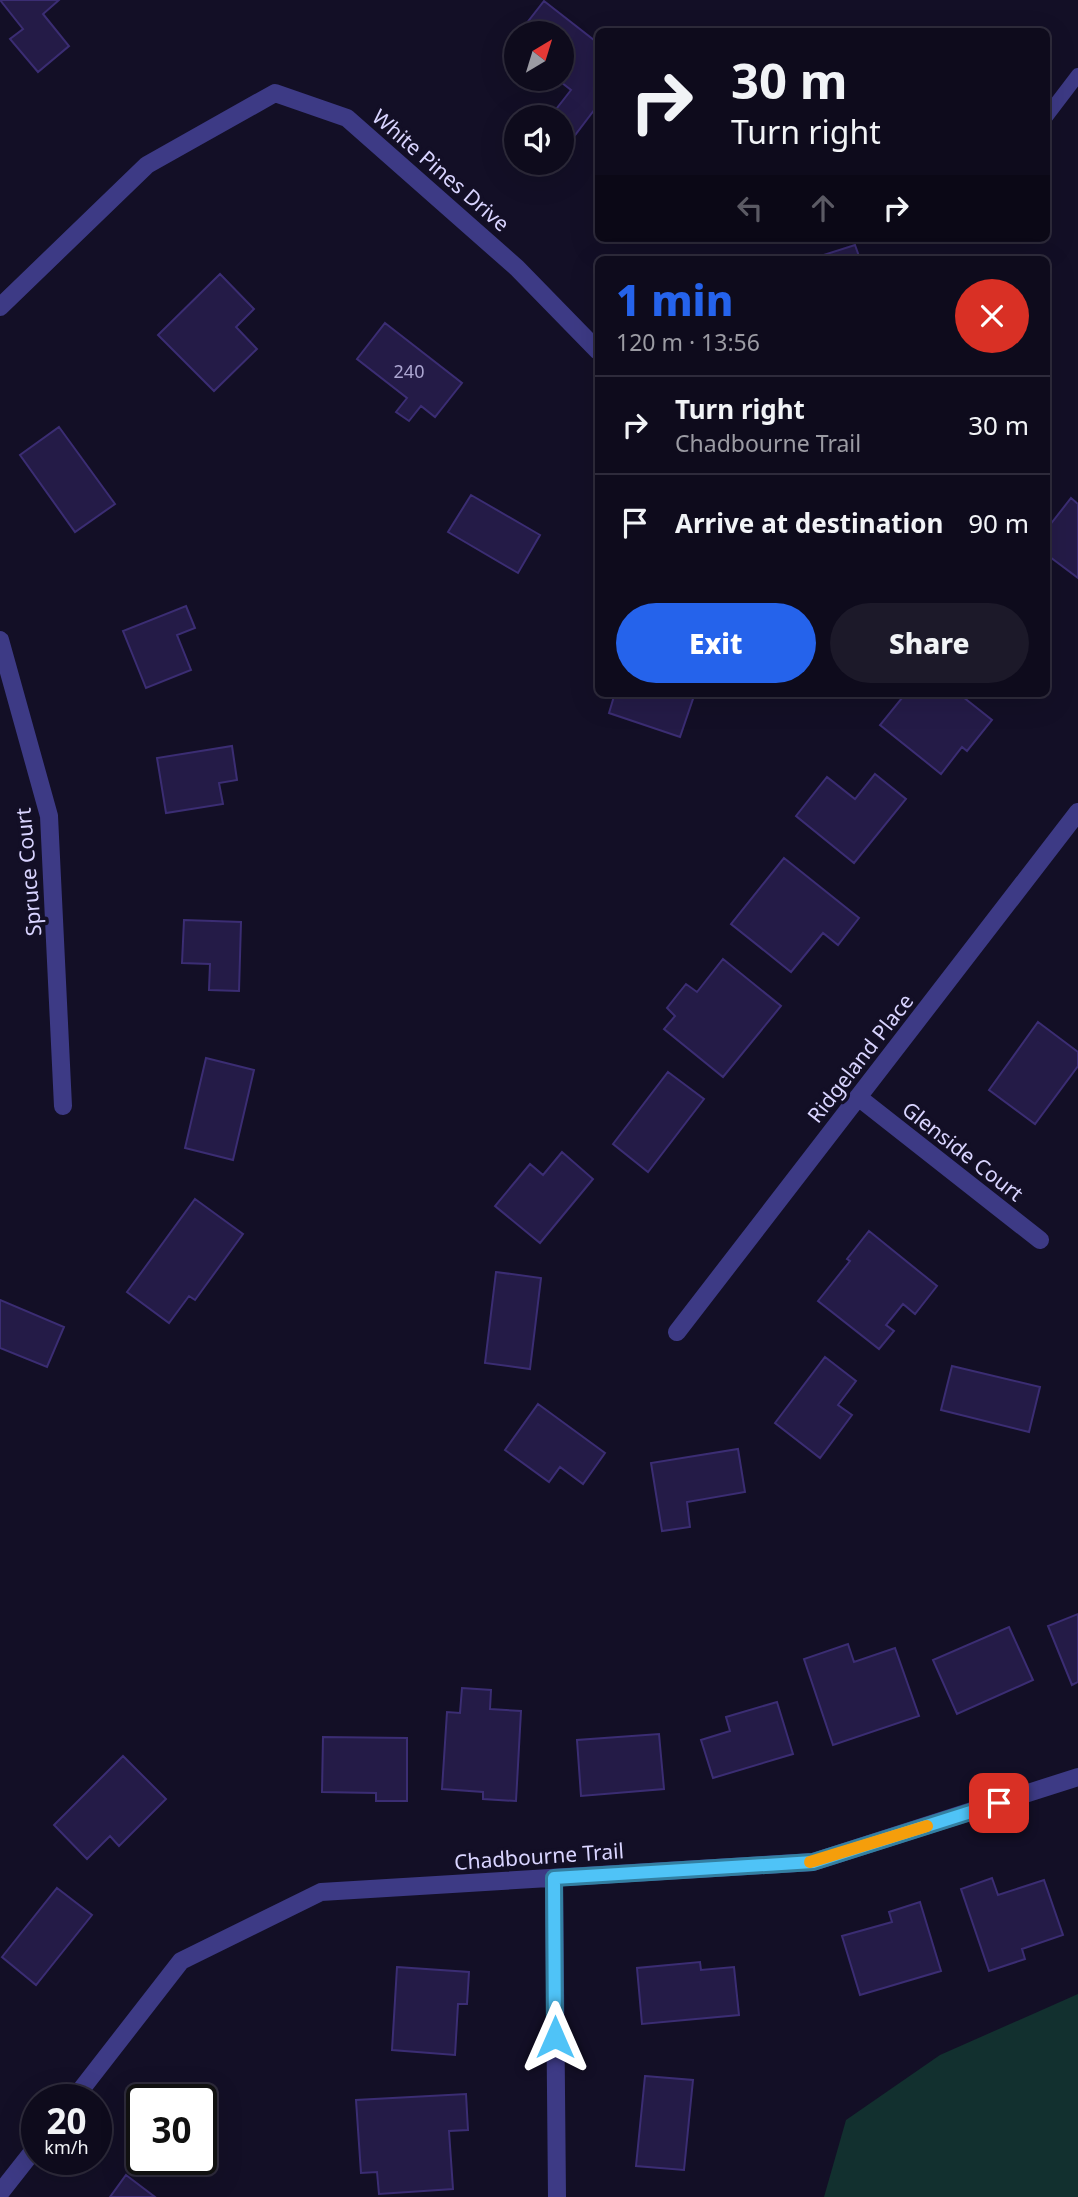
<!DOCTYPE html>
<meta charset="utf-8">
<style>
body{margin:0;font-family:"Noto Sans",sans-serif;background:#1c1929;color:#f1f3f6;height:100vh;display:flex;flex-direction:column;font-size:26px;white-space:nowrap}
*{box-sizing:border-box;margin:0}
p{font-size:23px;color:#9b9ba3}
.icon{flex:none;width:38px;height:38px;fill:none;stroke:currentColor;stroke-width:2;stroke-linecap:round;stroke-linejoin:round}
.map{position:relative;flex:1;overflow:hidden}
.side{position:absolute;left:595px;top:256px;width:455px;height:441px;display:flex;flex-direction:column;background:#0e0b1c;border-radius:10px;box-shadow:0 7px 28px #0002,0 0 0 2px #2e2b3b}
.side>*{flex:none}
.guide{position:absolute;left:595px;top:28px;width:455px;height:214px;border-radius:10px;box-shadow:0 7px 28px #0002,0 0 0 2px #2e2b3b;background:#0e0b1c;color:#f1f3f6;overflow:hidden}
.needle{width:46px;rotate:38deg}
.fabs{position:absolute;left:504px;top:21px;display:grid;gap:14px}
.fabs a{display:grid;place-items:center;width:70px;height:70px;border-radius:50%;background:#0e0b1c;box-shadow:0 7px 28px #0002,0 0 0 2px #2e2b3b;font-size:35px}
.speed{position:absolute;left:21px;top:2084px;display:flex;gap:14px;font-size:35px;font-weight:700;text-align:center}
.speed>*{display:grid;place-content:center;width:91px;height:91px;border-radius:50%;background:#0e0b1c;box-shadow:0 7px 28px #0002,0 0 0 2px #2e2b3b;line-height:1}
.speed small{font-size:18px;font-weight:400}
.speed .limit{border:4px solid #111;border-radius:10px;background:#fff;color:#111}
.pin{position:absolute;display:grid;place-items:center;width:60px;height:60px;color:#fff;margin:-30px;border-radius:14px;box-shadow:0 4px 10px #0006}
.me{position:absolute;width:77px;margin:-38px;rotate:0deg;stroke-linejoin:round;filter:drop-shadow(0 0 5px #0008)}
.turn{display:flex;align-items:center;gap:24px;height:147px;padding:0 21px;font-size:32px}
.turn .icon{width:91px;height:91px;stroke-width:2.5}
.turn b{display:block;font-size:49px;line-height:60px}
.lanes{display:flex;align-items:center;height:66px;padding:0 21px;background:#0003;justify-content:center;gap:35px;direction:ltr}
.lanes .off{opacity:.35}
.round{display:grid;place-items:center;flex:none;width:74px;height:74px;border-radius:37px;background:#1c1929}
.headline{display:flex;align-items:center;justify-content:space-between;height:119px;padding:0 21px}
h1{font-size:42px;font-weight:800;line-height:52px;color:#2563eb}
.cta{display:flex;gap:14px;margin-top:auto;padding:14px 21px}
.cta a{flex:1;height:80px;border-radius:42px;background:#2563eb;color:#fff;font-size:28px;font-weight:800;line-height:80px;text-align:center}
.cta a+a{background:#1c1929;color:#f1f3f6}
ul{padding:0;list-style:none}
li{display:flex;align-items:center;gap:21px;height:98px;padding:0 21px;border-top:2px solid #2e2b3b}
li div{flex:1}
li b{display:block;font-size:26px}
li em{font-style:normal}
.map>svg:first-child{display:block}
.green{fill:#12302f}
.building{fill:#241b47;stroke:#3b2d73;stroke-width:2}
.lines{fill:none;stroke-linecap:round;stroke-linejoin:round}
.service{stroke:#3d3a85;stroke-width:14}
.minor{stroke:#3d3a85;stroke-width:18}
.route-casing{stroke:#337fa1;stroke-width:18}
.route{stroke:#4fc3f7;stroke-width:12}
.slow{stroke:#f59e0b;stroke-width:12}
.labels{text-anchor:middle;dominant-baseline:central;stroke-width:7;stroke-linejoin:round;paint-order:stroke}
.number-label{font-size:18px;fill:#aca6d1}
.street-label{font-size:21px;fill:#d9d4ff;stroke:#130f26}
</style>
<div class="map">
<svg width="1078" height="2197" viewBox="0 0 1078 2197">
<rect width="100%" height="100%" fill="#130f26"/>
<path class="green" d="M1078 1994V2197H824L846 2120 940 2055Z"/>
<path class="building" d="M0 0H59L43 14 69 46 38 72 10 39 23 29Z
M544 1 594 40 598 34V105L569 143 562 138V117H550L571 90 557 79H562V33H519Z
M855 245 860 259H811Z
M220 274 254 309 236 327 257 349 214 391 158 335Z
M385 323 462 383 435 417 421 406 409 421 396 412 407 398 357 359Z
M59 427 115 504 75 532 20 455Z
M471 495 540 535 518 573 448 532Z
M1071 498 1078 504V578L1046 554V530Z
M186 606 195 628 177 635 191 670 146 688 123 631Z
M615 693H695L680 737 609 713Z
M906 693H958L992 720 967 751 962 747 941 774 880 725Z
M232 746 237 780 219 783 223 804 166 813 157 758Z
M875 774 906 799 854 863 796 816 827 777 855 799Z
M784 858 859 918 838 945 823 933 791 972 731 924Z
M184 920 241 922 239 991 209 990 210 964 182 963Z
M723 959 781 1006 723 1077 664 1029 675 1016 667 1008 686 984 697 992Z
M1038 1022 1078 1052V1066L1035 1124 989 1090Z
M206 1058 254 1070 233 1160 185 1148Z
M668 1072 704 1099 648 1172 613 1144Z
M562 1152 593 1179 540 1243 495 1206 530 1164 543 1175Z
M195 1199 243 1234 195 1300 189 1296 169 1323 127 1292Z
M869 1231 937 1286 915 1314 903 1304 886 1325 894 1331 879 1349 818 1301 850 1261 847 1259Z
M496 1272 541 1278 530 1369 485 1363Z
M0 1300 64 1327 47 1367 0 1348Z
M825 1357 856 1381 838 1405 852 1415 820 1458 775 1423Z
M952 1366 1040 1387 1029 1432 941 1410Z
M538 1404 605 1453 583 1484 560 1467 549 1482 505 1450Z
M738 1449 745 1492 687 1502 690 1527 662 1531 651 1463Z
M1078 1614V1682L1072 1685 1048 1626Z
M1009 1627 1033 1680 957 1714 933 1660Z
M848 1644 854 1662 895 1648 919 1716 833 1745 804 1659Z
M462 1688 491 1690 490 1709 521 1711 516 1801 483 1799V1792L442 1789 447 1712 460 1713Z
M777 1702 793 1754 713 1778 701 1740 730 1731 726 1717Z
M659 1734 664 1789 581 1796 577 1740Z
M323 1737 407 1738V1801H376V1793L322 1792Z
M123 1756 166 1799 119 1846 110 1836 87 1859 54 1825Z
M992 1878 998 1895 1044 1880 1063 1935 1022 1949 1025 1959 989 1971 961 1889Z
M57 1888 92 1915 36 1985 2 1957Z
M920 1902 941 1971 860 1995 842 1936 892 1922 889 1912Z
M700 1962 701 1970 734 1967 739 2015 642 2024 637 1968Z
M397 1967 469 1972 467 2004H458L455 2055 392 2050Z
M645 2076 693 2080 684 2170 636 2166Z
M466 2094 468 2130 449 2131 453 2189 379 2194 377 2172 361 2173 356 2100Z
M126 2175 155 2197H110Z"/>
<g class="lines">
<path class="service" d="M1046 117 1078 75"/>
<path class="minor" d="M0 307 147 165 275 93 347 118 517 268 598 351
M0 640 49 816 63 1106
M858 1097 1040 1240
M677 1332 1078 812
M554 1878 557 2197
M73 2100 181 1961 321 1892 813 1862 1078 1777
M0 2193 37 2146"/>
</g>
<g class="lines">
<g class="route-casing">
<path id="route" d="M555 2037 554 1878 813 1862 999 1803"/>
</g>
<use href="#route" class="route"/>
<path class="slow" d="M810 1862 927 1826"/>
</g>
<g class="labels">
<g class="number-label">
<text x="409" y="371">240</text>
</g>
<g class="street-label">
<text transform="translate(441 170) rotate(41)">White Pines Drive</text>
<text transform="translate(28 872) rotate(-95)">Spruce Court</text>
<text transform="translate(860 1058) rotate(-52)">Ridgeland Place</text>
<text transform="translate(963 1151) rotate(38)">Glenside Court</text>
<text transform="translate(539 1856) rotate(-4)">Chadbourne Trail</text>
</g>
</g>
</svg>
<div class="fabs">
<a><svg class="needle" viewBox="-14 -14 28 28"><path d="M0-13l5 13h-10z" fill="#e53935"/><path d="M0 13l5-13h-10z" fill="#9b9ba3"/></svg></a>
<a><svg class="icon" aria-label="sound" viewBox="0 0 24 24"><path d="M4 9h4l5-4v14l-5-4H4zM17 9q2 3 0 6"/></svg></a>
</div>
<div class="speed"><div>20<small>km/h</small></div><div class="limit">30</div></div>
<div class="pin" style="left:999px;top:1803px;background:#d93025"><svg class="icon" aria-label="arrive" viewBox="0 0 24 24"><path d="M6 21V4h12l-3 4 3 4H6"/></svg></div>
<svg class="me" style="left:555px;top:2037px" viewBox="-20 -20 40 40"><path d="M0-17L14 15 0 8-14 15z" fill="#4fc3f7" stroke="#fff" stroke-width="4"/></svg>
<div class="guide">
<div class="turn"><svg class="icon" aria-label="right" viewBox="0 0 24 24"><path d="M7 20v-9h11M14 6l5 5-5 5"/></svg><div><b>30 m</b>Turn right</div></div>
<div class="lanes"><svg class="icon off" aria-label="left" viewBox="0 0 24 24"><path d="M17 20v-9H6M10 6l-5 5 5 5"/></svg><svg class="icon off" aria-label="ahead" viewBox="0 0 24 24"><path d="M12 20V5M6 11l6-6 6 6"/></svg><svg class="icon" aria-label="right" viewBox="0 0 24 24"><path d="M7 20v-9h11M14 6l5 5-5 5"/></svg></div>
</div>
<section class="side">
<div class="headline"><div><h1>1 min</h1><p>120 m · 13:56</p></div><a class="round" style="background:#d93025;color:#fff"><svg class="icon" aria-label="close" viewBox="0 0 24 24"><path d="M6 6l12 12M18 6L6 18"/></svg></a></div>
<ul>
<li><svg class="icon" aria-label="right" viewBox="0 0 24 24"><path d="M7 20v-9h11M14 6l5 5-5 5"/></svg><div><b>Turn right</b><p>Chadbourne Trail</p></div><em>30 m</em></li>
<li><svg class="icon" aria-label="arrive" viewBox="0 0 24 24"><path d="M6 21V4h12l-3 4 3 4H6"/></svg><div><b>Arrive at destination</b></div><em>90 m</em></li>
</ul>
<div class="cta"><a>Exit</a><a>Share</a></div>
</section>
</div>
